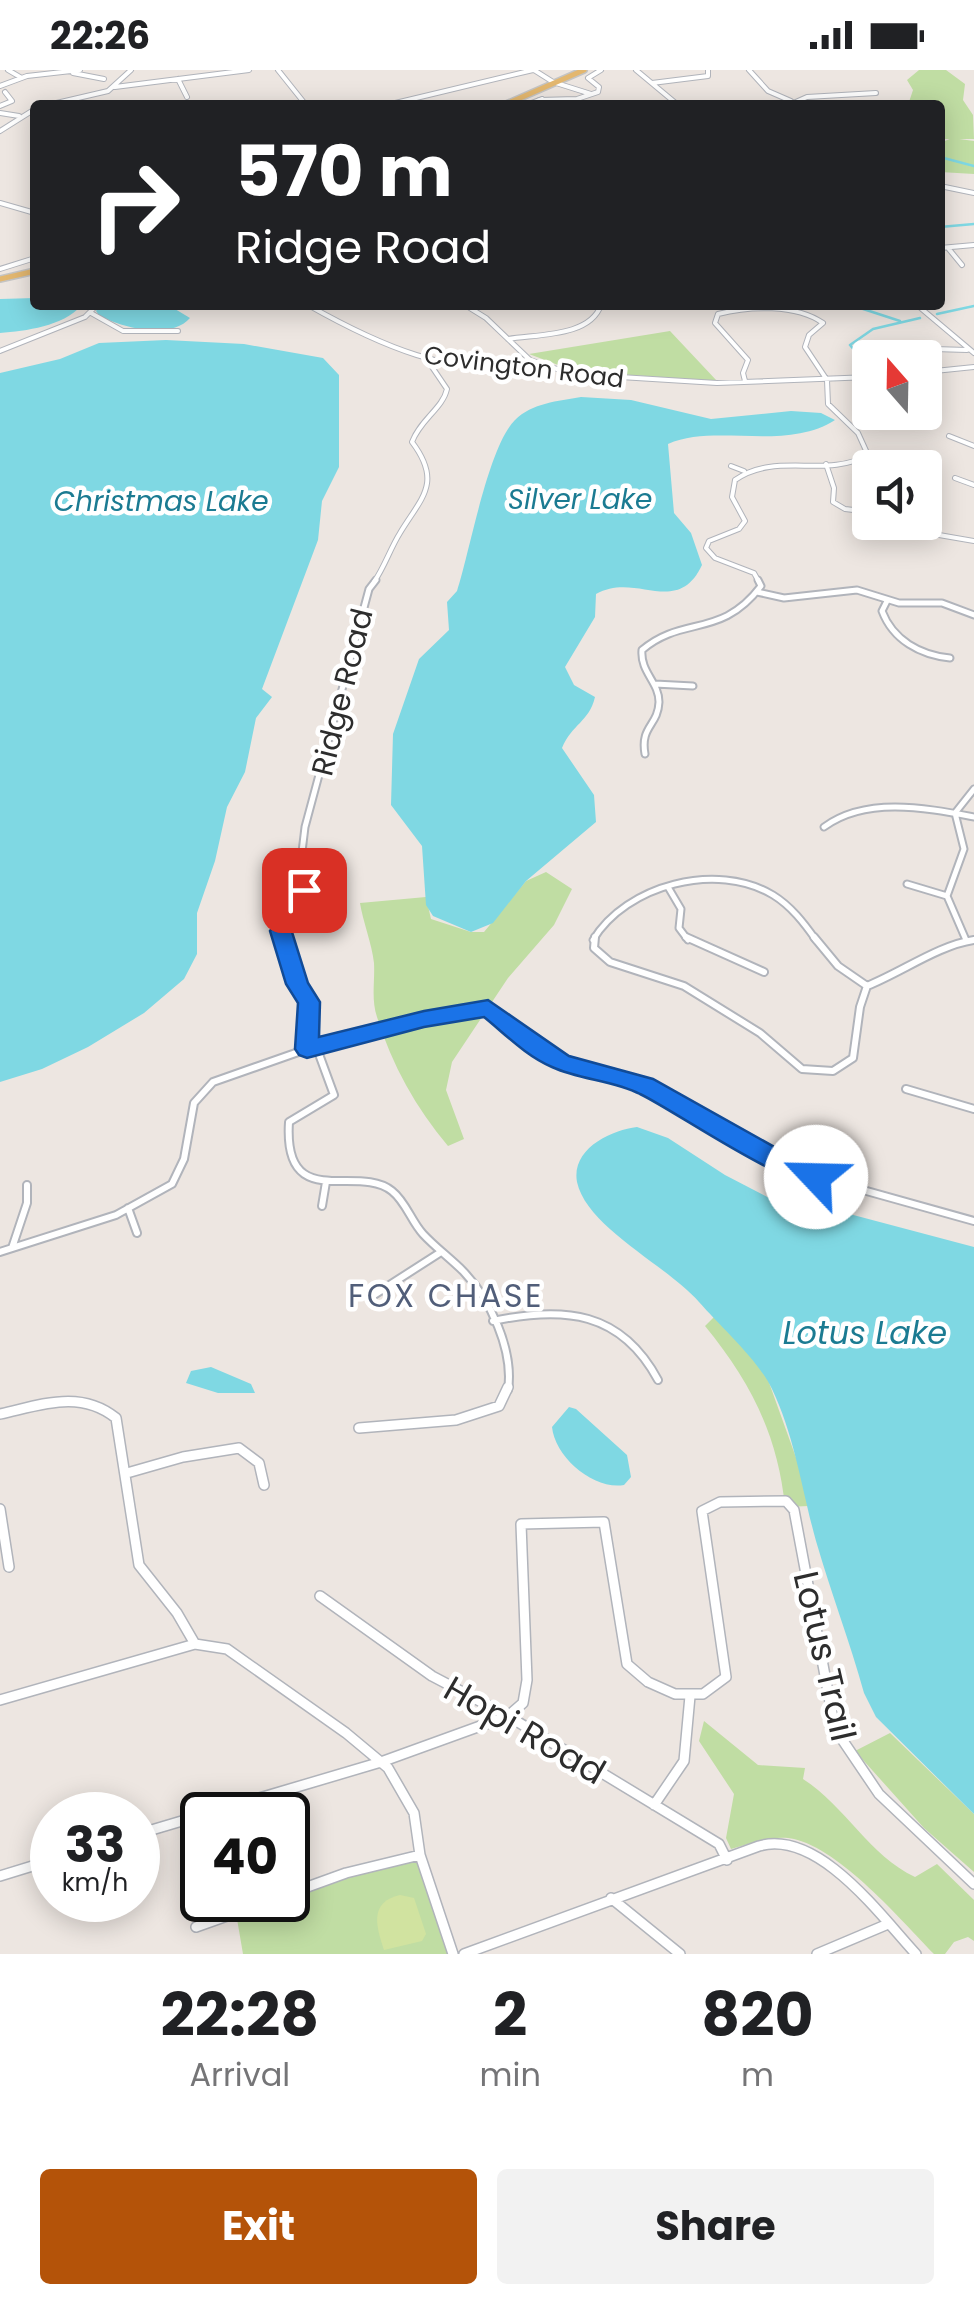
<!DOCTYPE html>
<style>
body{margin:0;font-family:Poppins,sans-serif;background:#f2f2f2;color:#202124;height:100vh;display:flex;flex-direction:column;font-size:38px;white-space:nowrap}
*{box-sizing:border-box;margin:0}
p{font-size:32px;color:#757577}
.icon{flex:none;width:55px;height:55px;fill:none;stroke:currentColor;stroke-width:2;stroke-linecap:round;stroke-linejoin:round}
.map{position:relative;height:1884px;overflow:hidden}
.details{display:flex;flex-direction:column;background:#fff;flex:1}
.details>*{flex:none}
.top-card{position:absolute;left:30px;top:30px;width:915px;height:210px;border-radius:10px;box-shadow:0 5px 25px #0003;background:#202124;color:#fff;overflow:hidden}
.needle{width:65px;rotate:340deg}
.fabs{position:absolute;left:852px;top:270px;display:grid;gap:20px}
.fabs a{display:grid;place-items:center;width:90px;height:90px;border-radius:10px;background:#fff;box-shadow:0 5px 25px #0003;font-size:50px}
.speed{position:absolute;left:30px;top:1722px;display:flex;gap:20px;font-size:50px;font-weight:700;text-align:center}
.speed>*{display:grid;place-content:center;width:130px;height:130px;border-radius:50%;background:#fff;box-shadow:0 5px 25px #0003;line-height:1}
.speed small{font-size:25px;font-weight:400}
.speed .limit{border:5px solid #111;border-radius:15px;background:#fff;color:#111}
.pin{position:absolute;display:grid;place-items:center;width:85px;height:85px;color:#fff;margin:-42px;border-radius:20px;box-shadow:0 5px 15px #0006}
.me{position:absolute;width:110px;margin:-55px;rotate:294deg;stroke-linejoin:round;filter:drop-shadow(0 0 8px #0008)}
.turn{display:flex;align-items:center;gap:35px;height:210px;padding:0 40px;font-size:45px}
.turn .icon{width:130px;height:130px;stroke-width:2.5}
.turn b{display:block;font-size:70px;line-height:85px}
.eta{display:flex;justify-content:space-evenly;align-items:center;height:170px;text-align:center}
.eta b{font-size:60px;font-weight:700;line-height:70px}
.primary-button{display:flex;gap:20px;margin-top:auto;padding:20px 40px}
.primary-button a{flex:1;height:115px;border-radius:10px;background:#b45309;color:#fff;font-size:40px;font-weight:700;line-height:115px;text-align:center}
.primary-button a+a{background:#f2f2f2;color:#202124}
.status{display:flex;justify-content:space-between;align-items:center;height:70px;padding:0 50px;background:#fff;direction:ltr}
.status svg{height:28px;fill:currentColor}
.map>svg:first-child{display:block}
.green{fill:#c0dda3}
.pitch{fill:#d1e3a0}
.water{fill:#7fd8e3}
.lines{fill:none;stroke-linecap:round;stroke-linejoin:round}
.stream{stroke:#7fd8e3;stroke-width:2.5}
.minor-far3-casing{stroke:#b1b4bb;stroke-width:6}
.minor-far2-casing{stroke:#b1b4bb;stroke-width:9}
.minor-far1-casing{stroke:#b1b4bb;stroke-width:10}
.minor-casing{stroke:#b1b4bb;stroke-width:12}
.major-casing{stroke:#c4c4c4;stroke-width:8}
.minor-far3{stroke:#fff;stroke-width:4}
.minor-far2{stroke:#fff;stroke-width:5}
.minor-far1{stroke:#fff;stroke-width:6}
.minor{stroke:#fff;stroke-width:9}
.major{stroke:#e3b76f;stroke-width:5}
.route{fill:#1a73e8;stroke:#114b97;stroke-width:2.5}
.labels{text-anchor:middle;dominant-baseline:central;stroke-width:9;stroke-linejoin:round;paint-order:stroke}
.far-street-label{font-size:25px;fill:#2d2d2d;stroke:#fff}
.far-water-label{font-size:28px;font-style:italic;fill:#1b7b92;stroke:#fff}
.street-label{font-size:30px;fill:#2d2d2d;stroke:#fff}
.neighbourhood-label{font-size:32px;letter-spacing:2.5px;fill:#515e79;stroke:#fff}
.water-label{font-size:32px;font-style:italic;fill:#1b7b92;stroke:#fff}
.near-street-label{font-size:35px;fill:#2d2d2d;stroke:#fff}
</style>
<div class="status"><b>22:26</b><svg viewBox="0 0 49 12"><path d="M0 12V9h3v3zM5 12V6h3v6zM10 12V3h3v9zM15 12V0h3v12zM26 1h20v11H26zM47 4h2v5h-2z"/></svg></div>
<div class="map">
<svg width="974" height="1884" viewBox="0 0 974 1884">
<rect width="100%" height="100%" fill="#ede6e1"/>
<path class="green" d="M919 0H946L965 14 963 30 973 45 974 69H940V35H908L913 20 907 10Z
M952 68 974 71V104L940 102V73Z
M670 261 717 311 574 301 529 284Z
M546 802 572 819 554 855 508 908 452 992 446 1020 464 1069 448 1076C416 1038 392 995 377 947 371 929 375 912 374 893 372 874 363 852 360 833L426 827 431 849 471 862H484L526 811Z
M717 1244 767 1307 803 1407 809 1436 785 1437C778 1365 750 1311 705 1256Z
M704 1651 758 1695 805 1698 803 1709C845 1736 870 1786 915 1807L937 1794 974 1830V1871L968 1867 954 1872 945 1884H934C901 1850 841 1780 794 1769 774 1764 750 1774 731 1779L726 1768 734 1724 699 1671Z
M890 1663 974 1744V1802L924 1758 855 1681Z
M420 1785 453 1884H243L236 1843Z"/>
<path class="pitch" d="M400 1825 414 1828 426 1864 422 1871 384 1880C376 1856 369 1832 400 1825Z"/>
<path class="water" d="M35 228V235L81 236C63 256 26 261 0 263V229Z
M100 235 175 239 190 248C171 270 121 258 99 245L96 241Z
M166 270 244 274 323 288 339 305V397L322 431 318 470 262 619 272 627 256 648 245 702 227 737 215 791 197 843V884L184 909 144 943 88 977 42 999 0 1012V303L60 289 99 273Z
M581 327 631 330 711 349 791 341 821 343 835 350C785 382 715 353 668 374L674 443 691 463 702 495C677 548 636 501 596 524L595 547 565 597 574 615 595 627C589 652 572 654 562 678L594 725 596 752 526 811 493 853 471 862 433 846 426 835 422 776 391 735 393 664 419 589 449 560 447 532 457 521C470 481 488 377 515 350 532 333 558 331 581 327Z
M637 1057 668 1068 725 1105 775 1131 842 1142 974 1177V1744L876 1647 864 1623C850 1572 831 1523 816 1471 802 1421 795 1367 772 1319 759 1291 720 1256 699 1232 668 1196 587 1158 577 1112 571 1079 611 1060 637 1057Z
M211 1297 251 1314 255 1323H218L186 1313 191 1301Z
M569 1337 576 1339 627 1385 631 1407 624 1415C593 1420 555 1387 552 1357Z"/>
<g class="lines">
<path class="stream" d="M940 87 974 96
M940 157 974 154
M851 235 900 251
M937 244 974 236
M870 299 850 275 873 259 920 248
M859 345 870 342"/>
<g class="minor-far3-casing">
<path id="minor-far3" d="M8 0 20 7
M278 0 306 35
M534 0 553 12 591 24
M636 0 678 35
M749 0 768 21 791 31
M73 3 104 9
M178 9 187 27
M652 13 708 6V0
M0 16 27 6 80 0
M115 17 249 0
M539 30 577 29 598 22 599 17 588 8 601 0
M48 35 108 21 131 0
M387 35 533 0
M526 35 542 29
M789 35 807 27 876 23
M0 36 12 31 5 22
M0 43 19 46
M0 61 35 39
M940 116 974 123
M0 133 35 143
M940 178 974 175
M948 178 962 195
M0 199 35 188
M308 235C375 273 456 311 534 294
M465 235 486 248 530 290 572 304 717 313 870 307
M917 235 974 283
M91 243 123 261H178
M508 269C538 264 590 267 601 235
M934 279 967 280
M0 281 85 247 97 235
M925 302 974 297
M745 311 743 303 748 290 715 253 718 244C749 236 796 234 823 253L809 265 805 277 827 310 828 334 858 363 868 385C825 409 777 381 735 410L732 427 745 451 739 459 709 471 706 478 715 488 754 503 759 512
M949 366 974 376
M826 394 834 418 833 432 845 439 862 441
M731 396 744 401
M955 408 974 415
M939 465 974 471
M374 512C385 496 390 479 400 463 421 428 443 413 412 372 420 350 443 338 447 319L430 294 434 290"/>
</g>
<g class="minor-far2-casing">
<path id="minor-far2" d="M757 522 784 528 857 520 899 533H942L974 545
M887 531 882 541C893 570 920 585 950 588
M655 614 693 616
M645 684C640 656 658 656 659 632 659 612 640 602 642 580 683 545 721 569 761 516L758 510
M824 757C866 726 926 738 974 747
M907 814 947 826
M668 817 681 839 679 858 688 870
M284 870 281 861 304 829 301 790 305 757 369 519 376 510
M593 870C626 815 717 791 773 825 791 836 804 853 816 870
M966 870 947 826 964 779 955 743 974 719"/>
</g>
<g class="minor-far1-casing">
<path id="minor-far1" d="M283 867 298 914 309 933 307 979
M595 867 594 878 610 892 684 916 760 963 802 999 833 1001 853 988 860 937 867 916
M686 867 764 902
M814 867 838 896 867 916
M867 916C902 902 939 875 974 870
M316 976 334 1025 289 1052C283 1144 357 1093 392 1121 406 1132 411 1151 423 1164 435 1177 450 1188 463 1201 490 1229 514 1280 508 1320
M906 1019 974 1039
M322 1136 326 1112
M128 1138 137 1163
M12 1178 27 1133V1115
M0 1182 116 1145 172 1114 184 1089 194 1033 213 1012 307 979 474 938H488L541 981 561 992 645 1015 795 1101 974 1151
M374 1225 441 1182
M493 1251C564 1236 621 1241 658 1310"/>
</g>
<g class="minor-casing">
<path id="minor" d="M0 1344C41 1335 80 1319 116 1348L139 1495 177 1543 195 1574 227 1579 346 1663 388 1698 414 1743 420 1785 453 1884
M359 1358 456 1350 499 1336 508 1317
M127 1403 183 1387 239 1378 259 1393 264 1415
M0 1439 9 1497
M320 1526 432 1606 508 1646 719 1774 727 1790
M0 1630 195 1574
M654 1735 684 1691 690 1626
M138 1764 381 1692 508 1646 523 1633 527 1610 521 1454 604 1452 627 1594 648 1612 675 1624H703L726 1607 702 1441 720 1432 786 1431 794 1440 835 1659 879 1724 974 1814
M0 1806 52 1790
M288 1824 346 1803 420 1785
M611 1828 680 1884
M196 1857 272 1830
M464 1884 759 1776C818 1759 880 1845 916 1884
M817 1884 888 1854"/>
</g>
<g class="major-casing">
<path id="major" d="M504 35 584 0
M0 209 35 201"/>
</g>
<use href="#minor-far3" class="minor-far3"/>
<use href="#minor-far2" class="minor-far2"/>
<use href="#minor-far1" class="minor-far1"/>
<use href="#minor" class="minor"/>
<use href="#major" class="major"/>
</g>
<path class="route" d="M304 813 311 815 315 829 292 862 308 913 320 932 319 967 424 941 488 930 569 986 653 1009 803 1093 825 1100 828 1107 825 1114C793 1124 676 1041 640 1024 613 1010 580 1010 552 997 526 986 505 964 484 947L424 957 307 988 299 985 295 979 298 933 286 914 270 861 293 828 296 815Z"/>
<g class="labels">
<g class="far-street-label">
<text transform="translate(524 297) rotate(7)">Covington Road</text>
</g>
<g class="far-water-label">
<text x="580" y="429">Silver Lake</text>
<text x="161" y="431">Christmas Lake</text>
</g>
<g class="street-label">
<text transform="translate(342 622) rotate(-76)">Ridge Road</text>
</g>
<g class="neighbourhood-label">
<text x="446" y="1225">FOX CHASE</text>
</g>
<g class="water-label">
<text x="865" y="1262">Lotus Lake</text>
</g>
<g class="near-street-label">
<text transform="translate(825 1586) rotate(77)">Lotus Trail</text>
<text transform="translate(525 1660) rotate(30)">Hopi Road</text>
</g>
</g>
</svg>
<div class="fabs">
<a><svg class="needle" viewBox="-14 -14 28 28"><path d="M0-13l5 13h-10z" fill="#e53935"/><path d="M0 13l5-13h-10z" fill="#757577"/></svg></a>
<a><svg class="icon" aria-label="sound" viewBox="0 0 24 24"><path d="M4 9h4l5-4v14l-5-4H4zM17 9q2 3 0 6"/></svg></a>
</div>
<div class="speed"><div>33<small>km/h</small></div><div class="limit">40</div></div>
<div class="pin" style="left:304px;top:820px;background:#d93025"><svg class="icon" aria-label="arrive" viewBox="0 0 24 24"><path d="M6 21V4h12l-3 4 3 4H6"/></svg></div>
<svg class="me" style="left:816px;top:1107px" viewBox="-20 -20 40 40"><circle r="19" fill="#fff"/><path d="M0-13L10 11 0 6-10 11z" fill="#1a73e8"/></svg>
<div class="top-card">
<div class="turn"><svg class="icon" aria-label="right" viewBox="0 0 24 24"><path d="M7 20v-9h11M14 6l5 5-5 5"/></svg><div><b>570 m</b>Ridge Road</div></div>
</div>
</div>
<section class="details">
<div class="eta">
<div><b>22:28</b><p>Arrival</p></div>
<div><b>2</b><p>min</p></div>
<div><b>820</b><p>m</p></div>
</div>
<div class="primary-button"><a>Exit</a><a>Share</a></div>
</section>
